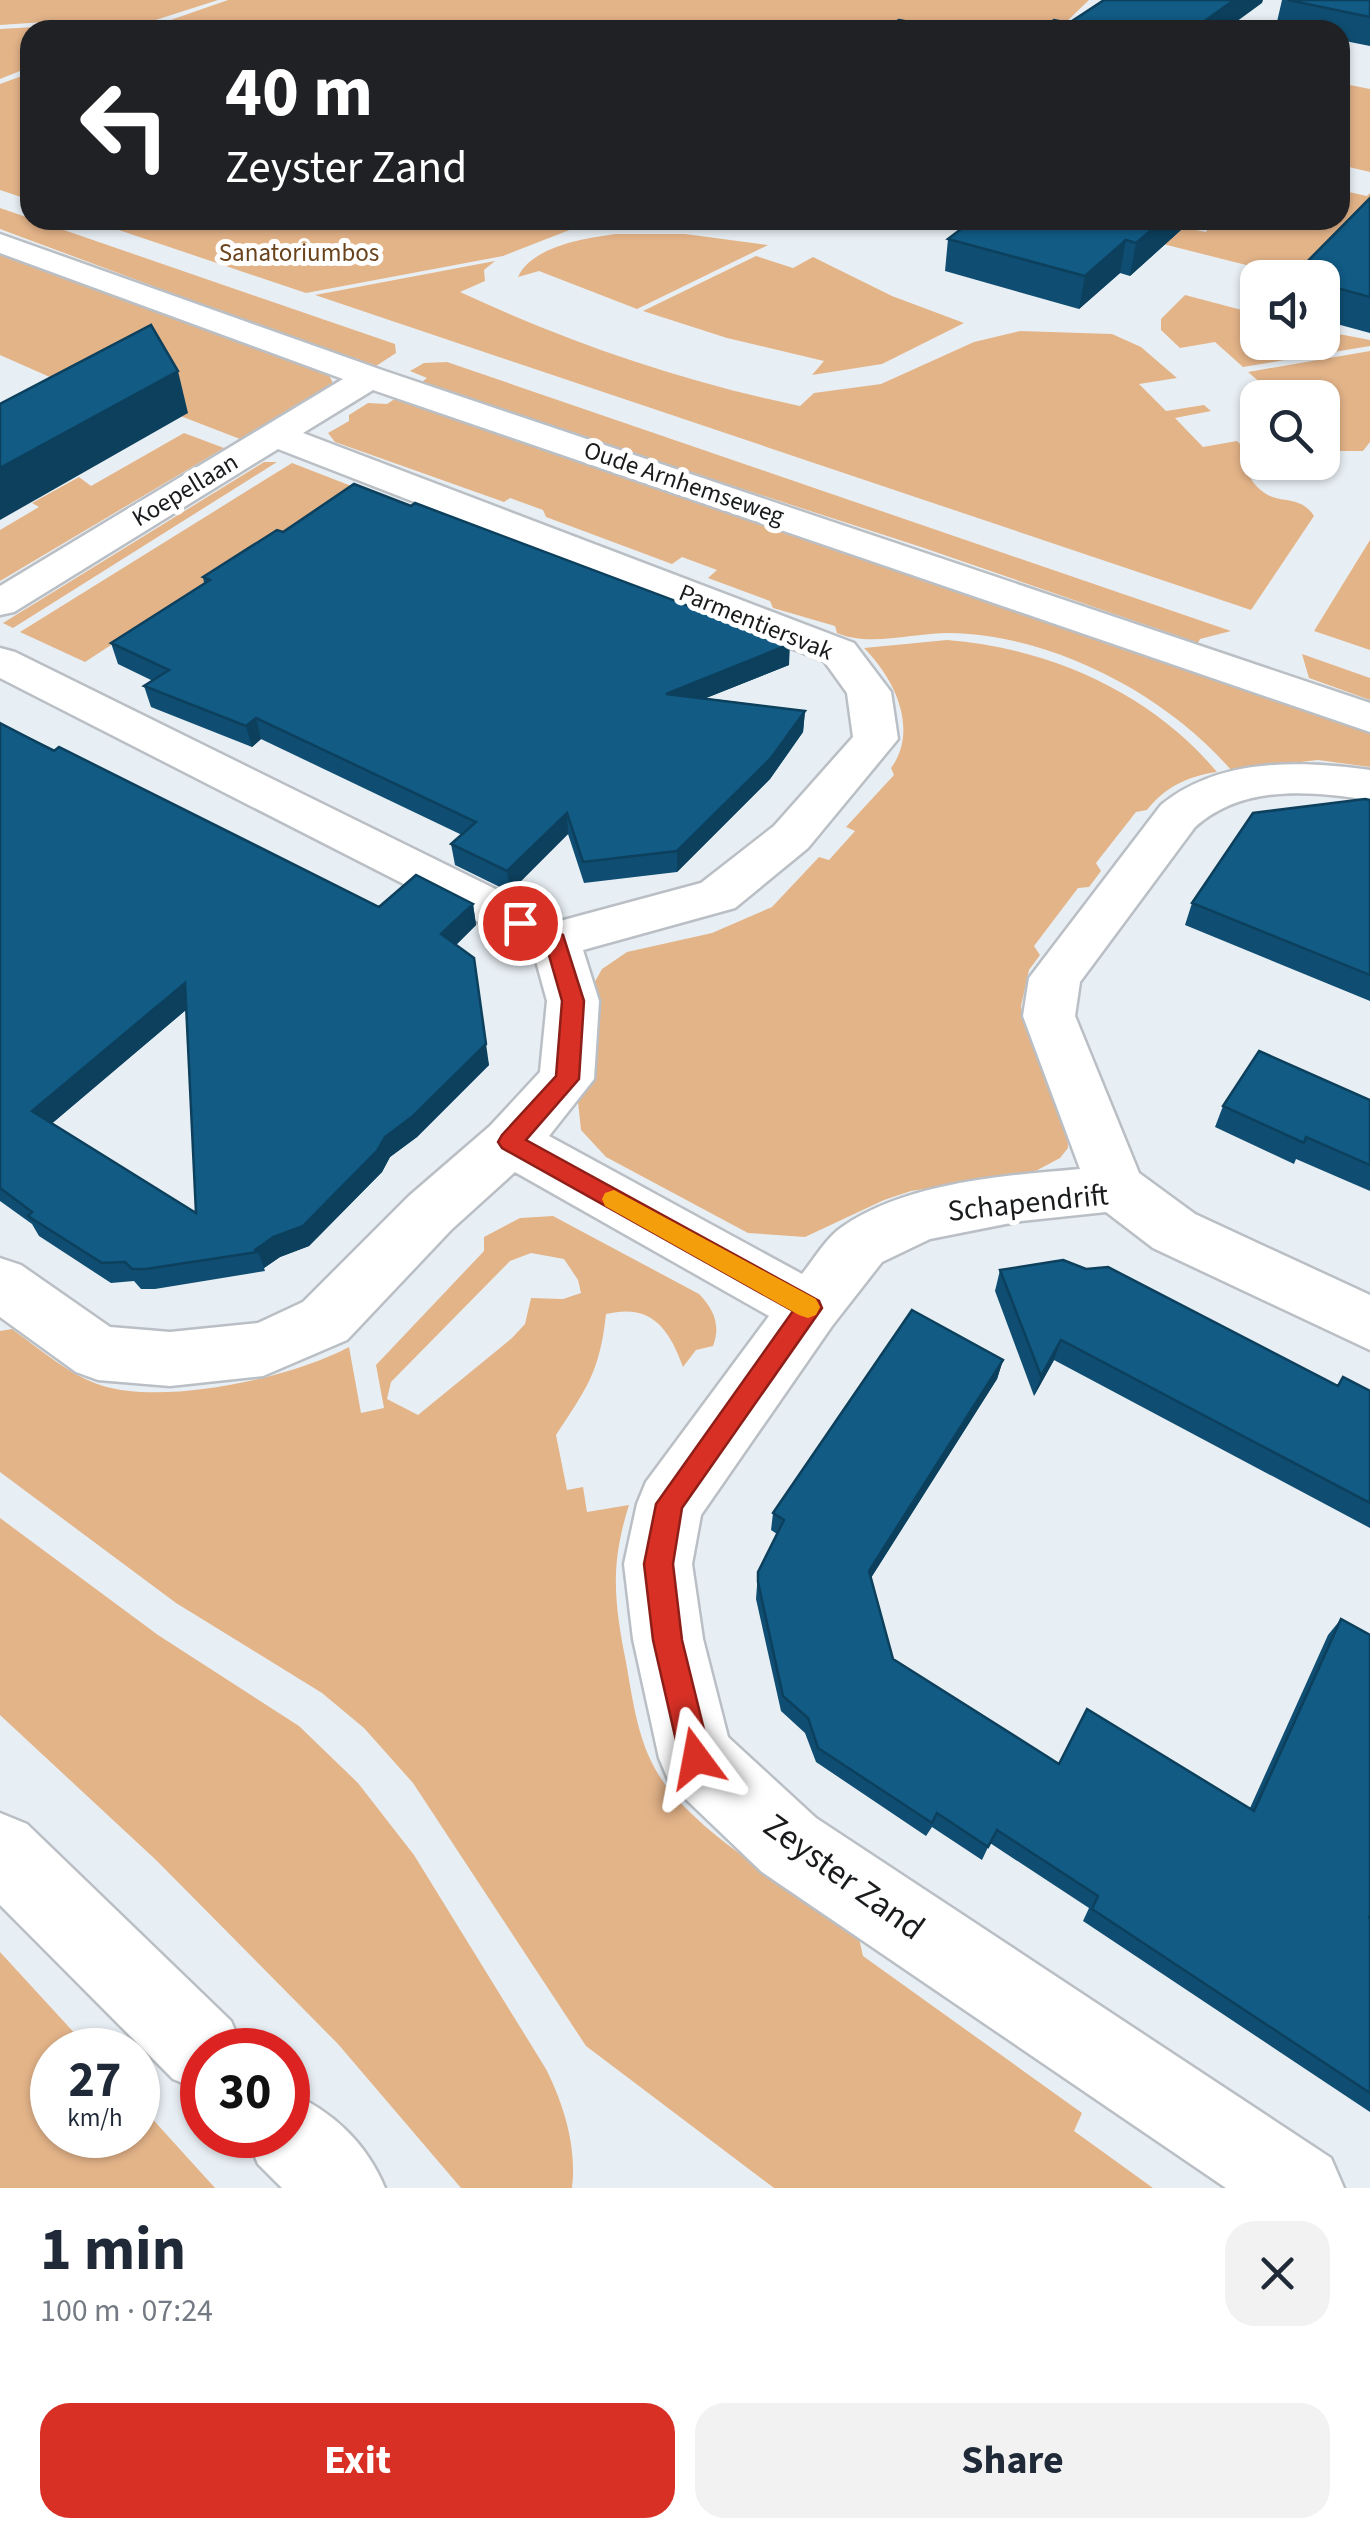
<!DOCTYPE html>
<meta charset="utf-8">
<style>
body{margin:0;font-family:"Source Sans 3",sans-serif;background:#f2f2f3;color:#1f2937;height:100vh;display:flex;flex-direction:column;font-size:38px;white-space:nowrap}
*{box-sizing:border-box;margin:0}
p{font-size:32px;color:#747a83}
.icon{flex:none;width:55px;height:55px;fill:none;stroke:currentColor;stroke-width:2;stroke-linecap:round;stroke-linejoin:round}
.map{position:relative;height:2188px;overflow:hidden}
.panel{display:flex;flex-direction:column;background:#fff;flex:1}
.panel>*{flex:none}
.hud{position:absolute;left:20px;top:20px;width:1330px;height:210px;border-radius:30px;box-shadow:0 2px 8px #0004;background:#202124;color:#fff;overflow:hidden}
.buttons{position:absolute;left:1240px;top:260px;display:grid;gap:20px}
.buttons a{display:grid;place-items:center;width:100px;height:100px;border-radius:20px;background:#fff;box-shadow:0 2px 8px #0004;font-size:50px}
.speed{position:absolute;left:30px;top:2028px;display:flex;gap:20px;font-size:50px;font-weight:700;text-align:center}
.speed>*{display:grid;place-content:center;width:130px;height:130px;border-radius:50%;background:#fff;box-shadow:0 2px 8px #0004;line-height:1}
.speed small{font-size:25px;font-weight:400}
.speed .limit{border:15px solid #d22;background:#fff;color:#111}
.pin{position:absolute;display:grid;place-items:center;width:85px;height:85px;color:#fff;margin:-42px;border:5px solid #fff;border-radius:50%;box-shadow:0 2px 10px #0007}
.me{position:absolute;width:110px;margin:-55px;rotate:347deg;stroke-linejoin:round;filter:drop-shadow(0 0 8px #0008)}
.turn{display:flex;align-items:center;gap:35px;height:210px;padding:0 40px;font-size:45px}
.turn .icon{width:130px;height:130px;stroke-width:2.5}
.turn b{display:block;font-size:70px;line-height:85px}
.round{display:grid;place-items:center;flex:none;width:105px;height:105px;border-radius:30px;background:#f2f2f3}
.overview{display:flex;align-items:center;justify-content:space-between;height:170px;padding:0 40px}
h1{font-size:60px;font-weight:700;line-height:75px}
.action{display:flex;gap:20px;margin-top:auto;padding:20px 40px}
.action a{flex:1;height:115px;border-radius:30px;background:#d93025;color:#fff;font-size:40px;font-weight:700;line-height:115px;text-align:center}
.action a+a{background:#f2f2f3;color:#1f2937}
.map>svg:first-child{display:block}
.green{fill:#e4b489;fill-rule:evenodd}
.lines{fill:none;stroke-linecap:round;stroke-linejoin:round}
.street-casing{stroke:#b9bfc4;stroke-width:5}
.street{fill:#fff;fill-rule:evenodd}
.wall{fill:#0f4e72;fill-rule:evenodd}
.shaded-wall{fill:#0c405d}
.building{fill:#115b85;stroke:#0c405d;stroke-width:2.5;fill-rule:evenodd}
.route{fill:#d93025;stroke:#8d1f18;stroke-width:2.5}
.slow{fill:#f59e0b}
.labels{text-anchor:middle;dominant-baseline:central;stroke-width:10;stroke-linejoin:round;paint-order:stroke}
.far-park-label{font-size:25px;fill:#6a431c;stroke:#fff}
.far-street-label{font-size:25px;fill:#191b1d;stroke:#fff}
.street-label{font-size:30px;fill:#191b1d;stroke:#fff}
.near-street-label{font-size:35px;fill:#191b1d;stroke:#fff}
</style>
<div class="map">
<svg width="1370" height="2188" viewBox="0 0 1370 2188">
<rect width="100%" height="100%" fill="#e8eff4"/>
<path class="green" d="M0 0H218L137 26 60 21 0 25Z
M228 0H1089L1064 24 1069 30H142Z
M70 25 130 29 30 30V67L0 79V29Z
M30 73V200L0 190V84Z
M1340 83 1370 89V172L1340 165Z
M1340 190 1367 196 1370 193V220L1321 269 1294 263 1282 274 1159 243 1181 227 1206 232 1209 227 1196 222 1198 220H1340Z
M0 208 395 344 396 353 373 368 0 229Z
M89 220H595L503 256 306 293Z
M616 234H685L768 245 637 309 539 271 518 277C532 246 586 238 616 234Z
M0 248 314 368 329 375 333 383 308 402 297 404 240 439 126 395 95 397 0 355Z
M756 256 793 268 813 257 892 296 964 323 882 364 812 375 824 361 727 338 643 311Z
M495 261 484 270 485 281 460 292C570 343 681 381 800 406L814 393 881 384 974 342 1020 331 1112 334 1141 347 1177 378 1139 384 1166 411 1204 405 1211 411 1175 418 1203 447 1237 441 1261 464 1242 467C1253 480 1254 487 1268 495 1284 503 1301 496 1314 516L1251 610 315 295Z
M1185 295 1257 314 1258 342H1322L1323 331 1370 340V346L1243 367 1215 342 1180 348 1161 330V319Z
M1370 351V442L1363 451H1338L1323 437 1322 398 1277 397 1248 372Z
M447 362 1231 631 1200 639 1198 643 921 547 419 384 427 378 410 371 424 363Z
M396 398 802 533 1370 730V767L1318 760 1231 770C1166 694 1051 634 949 633 914 633 868 647 837 633L835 626 773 608 770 601 708 578 717 570 682 557 672 564 546 517 543 510 510 498 504 502 335 442 328 433 349 421V415L368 403 387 404Z
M184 433 224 448 0 581V530L39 507 32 503 79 477 91 486Z
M264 462H277L13 628 3 623Z
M292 463 354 487 85 662 20 632Z
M1370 540V650L1314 631Z
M947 640C1049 648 1151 693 1217 772 1188 776 1165 787 1147 810L1136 812 1096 863 1101 871 1089 887 1078 888 1034 946 1040 955 1029 970 1021 1006 1025 1027 1067 1122 1068 1148 1060 1158 1032 1173 911 1191 884 1200 805 1237 748 1233 606 1157 581 1130 578 1102 585 1087 589 992 602 969 627 952 712 933 772 907 819 857 829 860 855 831 846 827 894 775 891 768C919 730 895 679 864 648Z
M1302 654 1370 678V700L1309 678Z
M553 1216 699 1294C714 1309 721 1326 713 1346L696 1350 683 1367C669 1328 651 1303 606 1314 600 1371 587 1388 556 1435L567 1490 583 1487 587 1512 629 1505C610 1565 614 1601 626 1662 632 1696 637 1734 653 1765 686 1830 798 1891 858 1934L863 1956 1082 2113 1074 2131 1153 2188H774L586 2046 413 1783 364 1728 322 1693 176 1603 0 1472V1331L12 1329C41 1350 69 1375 103 1386 167 1405 291 1378 349 1347L361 1413 384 1408 376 1365 484 1251V1237L520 1218ZM531 1253 564 1259 578 1280 581 1293 563 1299 531 1298 525 1324 512 1338 418 1415 387 1399 391 1382 510 1261Z
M0 1518 158 1635 299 1726 358 1783 414 1855 546 2069C564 2105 577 2147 572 2188H461L338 2044 156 1860 0 1715Z
M0 1952 90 2050H52V2135H138V2103L215 2188H0Z"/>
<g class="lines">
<g class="street-casing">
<path id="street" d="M0 234 382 370 1370 703V732L373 390 303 433 854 643 891 692 898 739 808 848 735 908 583 950 599 1001 594 1079 549 1136 802 1274C814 1259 827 1237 842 1227 908 1182 1003 1176 1080 1169L1023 1016 1029 978 1161 805C1218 758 1300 760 1370 770V800C1309 791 1244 784 1195 827L1080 982 1075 1016 1139 1173 1195 1214 1370 1295V1350L1153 1248 1106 1212 1021 1221 930 1239 882 1262 832 1326 701 1515 692 1564 703 1639 728 1737 816 1818 1331 2158 1344 2188H1226L762 1872 670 1784 659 1758 633 1639 624 1564 637 1504 646 1482 769 1316 515 1172 451 1230 347 1340 263 1376 170 1386 98 1380 76 1372 0 1317V1258L21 1265 110 1327 170 1332 258 1323 303 1302 409 1196 490 1126 540 1072 547 1001 533 950 0 678V648L15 652 560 921 701 883 774 826 853 737 847 693 824 661 278 449 14 612 0 615V586L343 379 0 253Z
M0 1813 27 1824 231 2021 243 2050H202V2091L173 2079 0 1905Z
M288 2092C332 2110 367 2144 385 2188H282L258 2164 246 2135H288Z"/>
</g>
<use href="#street" class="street"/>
</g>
<path class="wall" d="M1282 0H1370V46L1340 40V30H1293L1276 26Z
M1370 198V333L1322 320V278H1292Z
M932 220H1192L1130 276 1120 273 1079 309 945 271 948 239 963 228Z
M283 532 789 665 706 698 805 711 803 732 770 779 677 872 584 883 568 834 510 892 455 865 451 844 462 835 261 739 252 747 151 707 144 686 153 681 118 664 111 643 204 583 203 577Z
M0 723 379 907 473 904 476 925 456 945 489 1065 417 1137 390 1157 382 1172 309 1246 280 1257 264 1268 265 1271 155 1289H141L134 1281 111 1283 39 1236 32 1224 0 1201ZM187 1009 196 1213 52 1123Z
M1370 800V1001L1185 925 1192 903Z
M1370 1100V1191L1296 1159 1294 1164 1215 1127 1223 1106Z
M1000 1270 1338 1385 1370 1391V1528L1054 1360 1034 1396 995 1291Z
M1003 1360 997 1379 871 1578 893 1659 1059 1764 1250 1808 1328 1635 1341 1619 1370 1919V2112L1083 1921 1089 1908 990 1843 982 1860 932 1827 926 1836 816 1762 805 1733 781 1711 756 1599 758 1572 777 1534 771 1530 773 1513Z"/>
<path class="shaded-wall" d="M1234 0H1263L1262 3 1225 30H1192Z
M1163 220H1192L1130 276 1136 243Z
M1126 240 1120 273 1079 309 1085 276Z
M178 371 188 413 0 520V468Z
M790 644 789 665 666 714V694Z
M805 711 803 732 770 779 677 872V851Z
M256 718 261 739 252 747 246 726Z
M567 813 568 834 510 892 507 871Z
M473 904 476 925 445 956 441 934Z
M474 958 489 1065 417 1137 390 1157 382 1172 309 1246 280 1257 264 1268 258 1252 255 1250 385 1137Z
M185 983 193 1004 42 1132 32 1111Z
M1061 1340 1054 1360 1034 1396 1041 1376Z
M1003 1360 997 1379 865 1587 869 1571Z"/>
<path class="building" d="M1104 0H1234L1192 30H1039L1054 20 1069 23Z
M1288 0H1370V17Z
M899 20 949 30H880Z
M1370 198V297L1322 284V278L1292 277Z
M973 220H1163L1136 243 1126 240 1085 276 948 239Z
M151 325 178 371 0 468V404Z
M354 484 411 506 415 503 790 644 666 694 805 711 771 758 677 851 583 862 567 813 507 871 451 844 476 822 256 718 246 726 144 686 169 670 111 643 210 580 203 577 277 530 283 532Z
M0 723 54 751 59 747 379 907 416 875 473 904 441 934 474 958 486 1044 413 1116 385 1137 377 1151 303 1226 273 1237 255 1250 258 1252 146 1269H132L125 1262 102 1263 28 1216 32 1212 0 1188ZM185 983 196 1213 32 1111Z
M1365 799 1370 800V975L1192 903 1253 813Z
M1259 1051 1370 1100V1165L1306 1137 1304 1143 1223 1106Z
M1063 1260 1086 1269 1108 1267 1338 1386 1343 1377 1370 1391V1503L1061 1340 1041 1376 1000 1270Z
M912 1310 1003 1360 869 1571 893 1659 1059 1764 1087 1709 1254 1811 1341 1619 1370 1635V1915L1369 1918 1370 1919V2093L1092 1909 1098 1896 997 1830 988 1847 937 1813 932 1823 818 1748 808 1718 783 1696 758 1582V1572L784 1520 773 1513Z"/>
<path class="route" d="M520 916 563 935 584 1001 579 1079 526 1140 819 1301 822 1308 682 1508 673 1564 682 1640 711 1758 707 1769 696 1773 685 1769 680 1758 653 1640 644 1564 656 1504 793 1311 502 1148 498 1142 502 1135 556 1076 562 1001 546 945 510 923Z"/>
<path class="slow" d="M614 1190 816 1299 820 1307 816 1315 808 1318 799 1315 605 1206 602 1199 605 1193Z"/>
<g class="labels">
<g class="far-park-label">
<text x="299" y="253">Sanatoriumbos</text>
</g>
<g class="far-street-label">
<text transform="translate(684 483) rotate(19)">Oude Arnhemseweg</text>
<text transform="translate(185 490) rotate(-31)">Koepellaan</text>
<text transform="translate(756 622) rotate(22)">Parmentiersvak</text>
</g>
<g class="street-label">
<text transform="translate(1028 1203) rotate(-6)">Schapendrift</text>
</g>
<g class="near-street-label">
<text transform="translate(844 1877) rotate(36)">Zeyster Zand</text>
</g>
</g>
</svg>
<div class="buttons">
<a><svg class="icon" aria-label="sound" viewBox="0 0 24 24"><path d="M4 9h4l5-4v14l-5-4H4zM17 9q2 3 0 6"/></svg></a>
<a><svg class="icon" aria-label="search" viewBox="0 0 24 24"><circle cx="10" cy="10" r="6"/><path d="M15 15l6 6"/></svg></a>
</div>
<div class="speed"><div>27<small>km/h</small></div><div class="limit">30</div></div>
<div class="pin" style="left:520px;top:923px;background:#d93025"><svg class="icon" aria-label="arrive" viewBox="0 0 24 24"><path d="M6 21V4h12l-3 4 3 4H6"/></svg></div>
<svg class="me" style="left:696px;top:1758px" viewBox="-20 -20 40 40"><path d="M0-17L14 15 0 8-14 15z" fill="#d93025" stroke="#fff" stroke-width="4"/></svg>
<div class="hud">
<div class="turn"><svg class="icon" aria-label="left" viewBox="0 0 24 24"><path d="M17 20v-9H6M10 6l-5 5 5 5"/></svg><div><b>40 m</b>Zeyster Zand</div></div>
</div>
</div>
<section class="panel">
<div class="overview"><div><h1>1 min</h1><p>100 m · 07:24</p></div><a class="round"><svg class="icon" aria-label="close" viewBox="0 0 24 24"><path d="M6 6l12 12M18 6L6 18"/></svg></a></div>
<div class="action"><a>Exit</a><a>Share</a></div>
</section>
